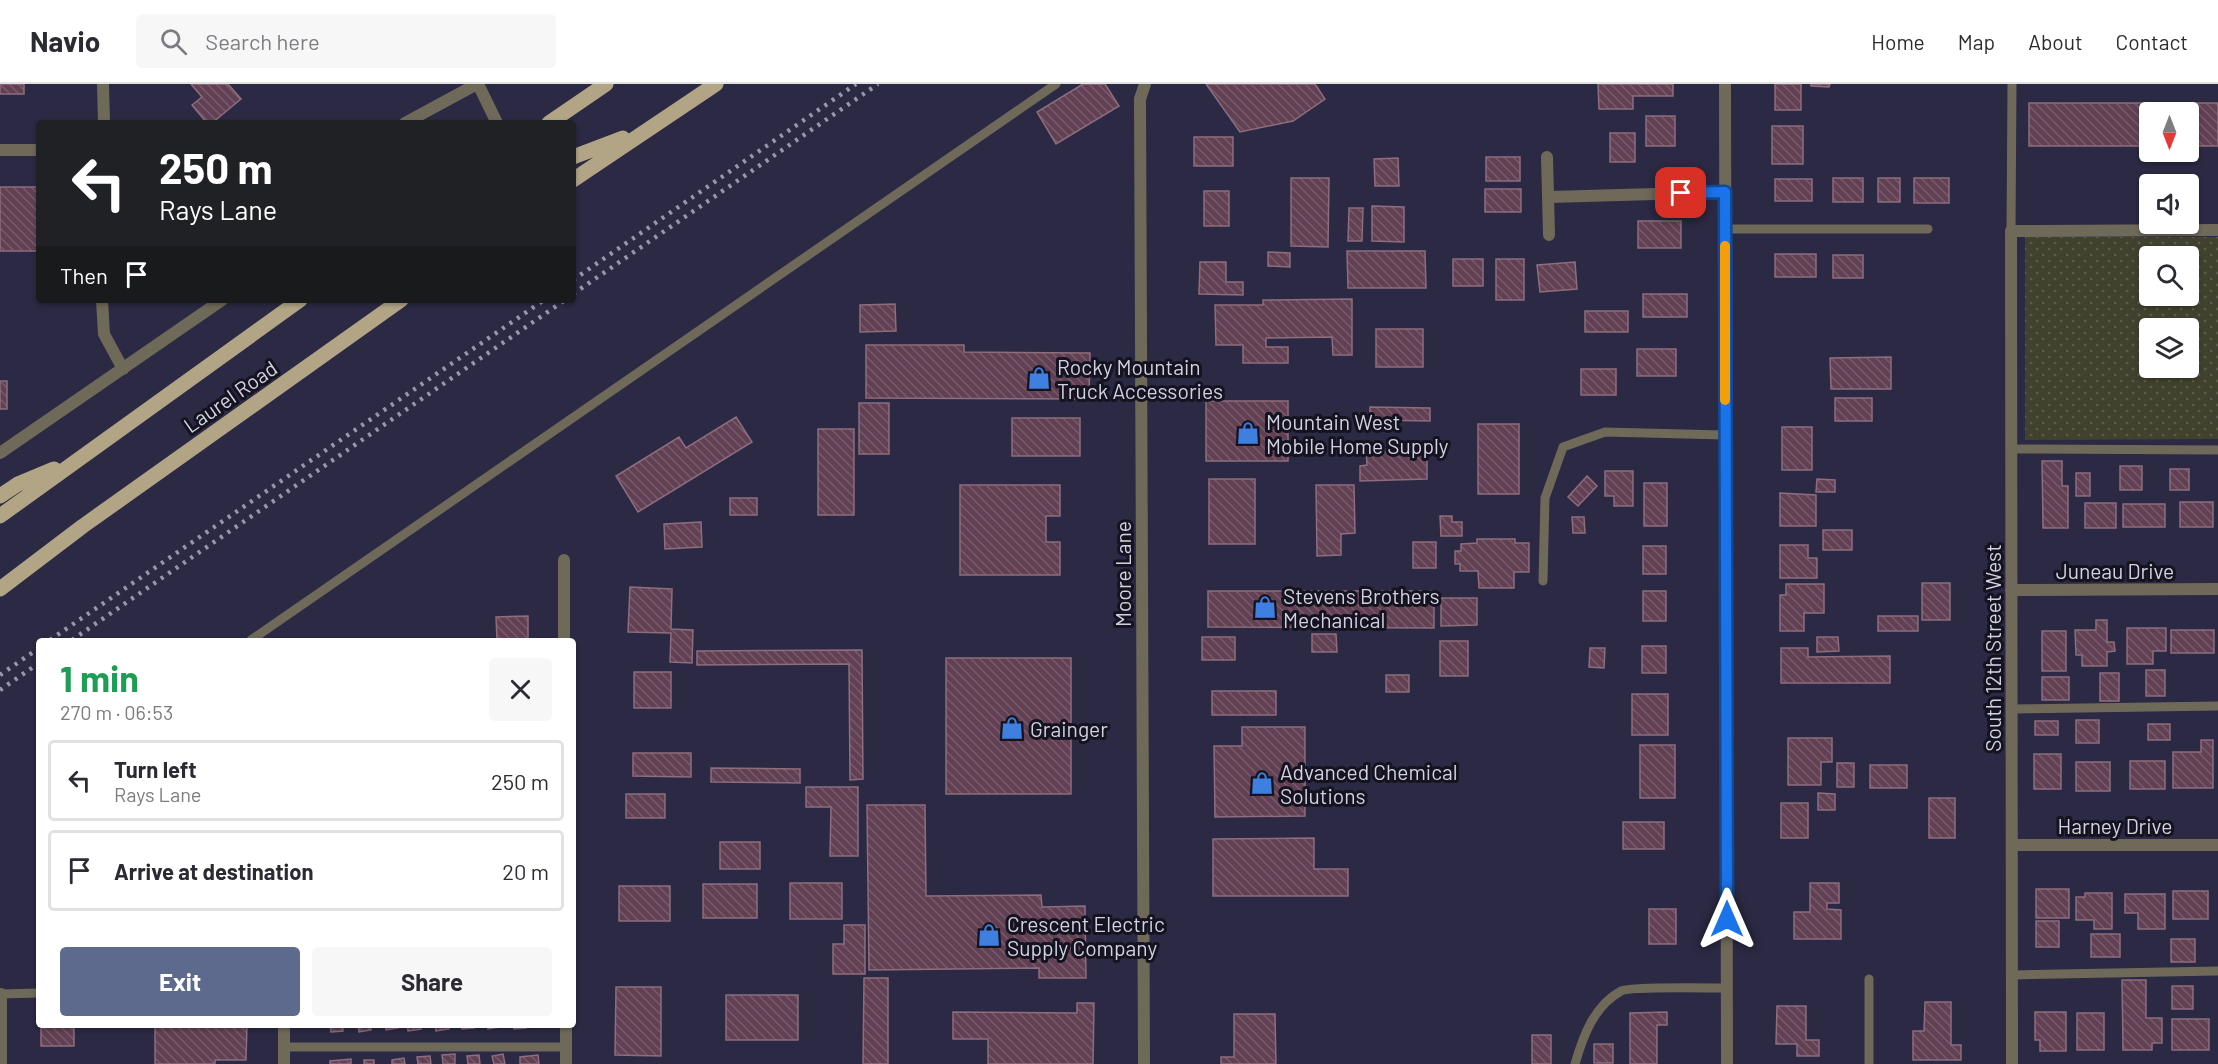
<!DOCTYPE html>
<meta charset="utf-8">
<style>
body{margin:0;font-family:Barlow,sans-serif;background:#f7f7f7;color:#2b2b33;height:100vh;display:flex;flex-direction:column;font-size:22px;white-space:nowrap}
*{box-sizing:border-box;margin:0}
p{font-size:20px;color:#7c7c81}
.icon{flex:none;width:33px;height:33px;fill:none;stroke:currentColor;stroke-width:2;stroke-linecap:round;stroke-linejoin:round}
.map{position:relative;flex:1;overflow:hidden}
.side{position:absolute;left:36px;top:554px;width:540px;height:390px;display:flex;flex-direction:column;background:#fff;border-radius:6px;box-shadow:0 2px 4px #0004}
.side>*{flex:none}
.top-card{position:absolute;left:36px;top:36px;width:540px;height:183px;border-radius:6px;box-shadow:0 2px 4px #0004;background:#202124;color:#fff;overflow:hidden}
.needle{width:39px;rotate:180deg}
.controls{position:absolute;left:2139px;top:18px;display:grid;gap:12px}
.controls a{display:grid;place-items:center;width:60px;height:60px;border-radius:6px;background:#fff;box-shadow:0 2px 4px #0004;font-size:30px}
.pin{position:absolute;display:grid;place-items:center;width:51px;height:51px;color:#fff;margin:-26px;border-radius:12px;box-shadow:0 3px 9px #0006}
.me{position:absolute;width:66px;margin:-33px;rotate:0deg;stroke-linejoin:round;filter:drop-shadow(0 0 4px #0008)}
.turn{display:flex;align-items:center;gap:21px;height:126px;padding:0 24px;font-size:27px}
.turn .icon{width:78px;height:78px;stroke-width:2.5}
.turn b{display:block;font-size:42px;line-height:51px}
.then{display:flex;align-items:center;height:57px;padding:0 24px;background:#0003;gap:12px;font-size:22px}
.round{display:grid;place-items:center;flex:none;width:63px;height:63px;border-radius:6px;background:#f7f7f7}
.summary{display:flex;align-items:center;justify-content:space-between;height:102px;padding:0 24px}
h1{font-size:36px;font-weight:700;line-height:45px;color:#1e9e55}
.primary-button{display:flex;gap:12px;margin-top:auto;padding:12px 24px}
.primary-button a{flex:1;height:69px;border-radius:6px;background:#5e698e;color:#fff;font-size:24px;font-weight:700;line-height:69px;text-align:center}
.primary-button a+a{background:#f7f7f7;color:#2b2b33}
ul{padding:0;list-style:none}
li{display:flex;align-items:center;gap:18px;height:81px;margin:0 12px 9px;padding:0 12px;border:3px solid #e1e1e2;border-radius:6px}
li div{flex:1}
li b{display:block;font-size:22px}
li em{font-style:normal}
header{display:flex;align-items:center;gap:36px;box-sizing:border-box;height:84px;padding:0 30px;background:#fff;border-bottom:2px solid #e1e1e2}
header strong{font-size:28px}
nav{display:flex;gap:33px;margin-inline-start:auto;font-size:21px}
.search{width:420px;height:54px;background:#f7f7f7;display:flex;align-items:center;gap:15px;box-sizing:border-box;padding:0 21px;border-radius:6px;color:#7c7c81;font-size:22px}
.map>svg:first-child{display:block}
.park{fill:url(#park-dots);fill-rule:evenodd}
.building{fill:url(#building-back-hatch);stroke:#8d6d7e;stroke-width:1.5}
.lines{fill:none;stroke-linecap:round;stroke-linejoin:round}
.service{stroke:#6f695a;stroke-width:9}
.minor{stroke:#6f695a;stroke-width:12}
.tertiary{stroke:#6f695a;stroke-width:12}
.primary{stroke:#b1a586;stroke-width:15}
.rail{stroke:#9796aa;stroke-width:4.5;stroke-dasharray:3 6;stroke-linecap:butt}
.route-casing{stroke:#114b97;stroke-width:15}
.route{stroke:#1a73e8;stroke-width:10}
.slow{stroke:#f59e0b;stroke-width:10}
.labels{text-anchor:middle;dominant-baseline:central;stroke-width:6;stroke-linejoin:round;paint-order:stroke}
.poi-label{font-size:21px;fill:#d1d1e2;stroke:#14131f;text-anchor:start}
.street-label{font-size:21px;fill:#d1d1e2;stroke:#14131f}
</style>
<header>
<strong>Navio</strong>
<div class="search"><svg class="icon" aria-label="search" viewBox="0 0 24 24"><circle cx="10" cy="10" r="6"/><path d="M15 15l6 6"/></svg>Search here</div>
<nav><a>Home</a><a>Map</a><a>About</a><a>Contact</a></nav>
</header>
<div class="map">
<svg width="2218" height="980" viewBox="0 0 2218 980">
<defs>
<pattern id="park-dots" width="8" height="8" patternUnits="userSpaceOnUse" patternTransform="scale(1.5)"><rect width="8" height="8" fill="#40422e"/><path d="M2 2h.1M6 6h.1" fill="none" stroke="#5b5c4c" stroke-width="1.8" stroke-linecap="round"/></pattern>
<pattern id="building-back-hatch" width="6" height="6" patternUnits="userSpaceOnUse" patternTransform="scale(1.5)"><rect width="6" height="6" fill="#624053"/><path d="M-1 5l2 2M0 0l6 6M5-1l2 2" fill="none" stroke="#775b6b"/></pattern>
</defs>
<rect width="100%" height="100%" fill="#2b2943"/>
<path class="park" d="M2025 153H2218V355L2025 356ZM2150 172H2188V212H2150ZM2150 244H2188V284H2150Z"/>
<path class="building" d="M0 0H24V10H0Z
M191 0H228L241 15 212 39H207L192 21 202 13Z
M1083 0H1105L1119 22 1056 60 1037 28Z
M1206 0H1315L1325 15 1293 37 1240 48Z
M1598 0H1673V12H1633V25H1599Z
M1775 0H1801V26H1775Z
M1811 0H1830L1829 3 1811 2Z
M2029 19H2218V62H2188V28H2150V62H2029Z
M1646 32H1675V62H1646Z
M1772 42H1803V80H1772Z
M1610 49H1635V78H1610Z
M1194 53H1233V82H1194Z
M1486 73H1520V97H1486Z
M1398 74 1399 102H1375L1374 75Z
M1291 94H1329L1328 163 1291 162Z
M1833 94H1863V118H1833Z
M1878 94H1900V118H1878Z
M1914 94H1949V119H1914Z
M1775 95H1812V117H1775Z
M0 103H39V167H0Z
M1485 105H1521V128H1485Z
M1204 107H1229V142H1204Z
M1372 122 1404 123V158L1372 157Z
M1349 124H1363L1362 157H1348Z
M1638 137H1681V164H1638Z
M1347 167H1425L1426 204H1348Z
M1268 168 1290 169V183L1268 182Z
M1775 170H1816V193H1775Z
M1833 171H1863V194H1833Z
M1453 175H1483V202H1453Z
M1496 175H1524V216H1496Z
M1200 178H1226V198H1243V211L1199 210Z
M1575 178 1577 205 1540 208 1537 181Z
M1643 210H1687V233H1643Z
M1352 215V271H1333L1332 253 1266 254V263H1288V279H1243V261H1216L1215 221H1263V216Z
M895 220 896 247 860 248V221Z
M1585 227H1628V248H1585Z
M1376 245H1423V283H1376Z
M866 261H964V268L1090 269 1089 315 866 314Z
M1637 265H1676V292H1637Z
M1891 273V305H1831L1830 274Z
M1581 285H1616V311H1581Z
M0 297H7V325H0Z
M1835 314H1872V337H1835Z
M1206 317H1288V377H1206Z
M859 319H889V370H859Z
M1370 323 1430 324V337L1370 336Z
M736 333 752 358 638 428 616 392 679 353 686 364Z
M1012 334H1080V372H1012Z
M1478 340H1519V410H1478Z
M1782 343H1812V386H1782Z
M818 345H854V431H818Z
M1366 365H1427V395L1360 397V382L1367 381Z
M2042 377H2062V402H2068V444H2043Z
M2120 382H2142V406H2120Z
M2170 385H2189V406H2170Z
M1605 387H1633V422H1614V412H1605Z
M2076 389H2090V412H2076Z
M1587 392 1597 402 1578 422 1568 413Z
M1209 395H1255V460H1209Z
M1817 395 1835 396V408H1816Z
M1644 399H1667V442H1644Z
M960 401H1060V432H1046V458H1060V491H960Z
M1316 401H1354L1355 449 1341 450V471L1317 472Z
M1780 409 1816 411V442H1780Z
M730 414H757V431H730Z
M2180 418H2213V443H2180Z
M2085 419H2116V444H2085Z
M2123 420H2165V443H2123Z
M1440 432H1452V438H1462V452H1441Z
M1572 433H1584L1585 449H1573Z
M701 438 702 463 665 465 664 440Z
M1823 446H1852V466H1823Z
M1477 455H1515V459H1529V488H1514V504H1479L1478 487H1460V480H1455V467H1461V460L1477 459Z
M1413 458H1436V484H1413Z
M1780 461H1808V474H1817V494H1780Z
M1643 462H1666V490H1643Z
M1922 499H1950V536H1922Z
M1786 500H1824V529H1804V547H1780V511H1786Z
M630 503 672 505 671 545 693 546 692 579 670 578 671 549 628 548Z
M1208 507H1434V544L1208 543Z
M1643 507H1666V537H1643Z
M1441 514H1477V541L1441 542Z
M528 532V556H497L496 533Z
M1878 532H1918V547H1878Z
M2096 536H2107V558H2114L2115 567 2107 568V582H2082V571H2076L2075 546H2096Z
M2127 544H2166V567H2153V580H2127Z
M2171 546H2214V569H2171Z
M2042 547H2066V587H2042Z
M1312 550H1336L1337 568H1312Z
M1202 553H1235V576H1202Z
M1817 553H1838L1839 567 1817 568Z
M1440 557H1468V592H1440Z
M1642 562H1666V589H1642Z
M1590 564H1605L1604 584 1589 583Z
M1781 564H1808V573L1890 572V599H1781Z
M862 566 863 695 850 696 849 580 697 581V567Z
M946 574H1071V710H946Z
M2146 586H2165V612H2146Z
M634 588H671V624H634Z
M2100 589H2119V617H2100Z
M1386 591H1409V608H1386Z
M2042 593H2069V616H2042Z
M1212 607H1276V631H1212Z
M1632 610H1668V651H1632Z
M2076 636H2099V659H2076Z
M2035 637H2058V651H2035Z
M2148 640H2170V656H2148Z
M1242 643H1305V732L1215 733 1214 662H1242Z
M1788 654H1832V678H1821V701H1788Z
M2201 656H2213V704H2173V668H2201Z
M1640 661H1675V714H1640Z
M633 669H691V693L633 692Z
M2034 670H2061V705H2034Z
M2130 677H2165V705H2130Z
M2076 678H2110V707H2076Z
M1837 679H1854V703H1837Z
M1870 681H1907V704H1870Z
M711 684 800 685V699L711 698Z
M806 703H858V772H830L831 723H806Z
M1818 709 1835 710V726H1818Z
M626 710H665V734H626Z
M1929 714H1955V754H1929Z
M1781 719H1808V754H1781Z
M867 721H925L926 812 1041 811 1042 823 1085 822 1086 894H1039V884L869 886Z
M1623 738H1664V765H1623Z
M1314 754V785H1348V812H1213V755Z
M720 758H760V785H720Z
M790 799H842V835H790Z
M1810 799H1839V819H1827V825L1841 826V855H1794V828H1810Z
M703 800H757V834H703Z
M619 802H670V837H619Z
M2036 805H2069V834H2036Z
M2173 807H2208V835H2173Z
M2085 809H2112V845H2094V836H2076V813H2085Z
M2125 810H2165V845H2138V829H2125Z
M1649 825H1676V860H1649Z
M2036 837H2059V863H2036Z
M844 841H865V890H833V860H844Z
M2091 850H2120V873H2091Z
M2171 855H2195V878H2171Z
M864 894H888V980H863Z
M2122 896H2146V934H2162V959H2152V966H2123Z
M2172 902H2193V925H2172Z
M616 903H661V972L615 971Z
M726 911H798V956H726Z
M1925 918H1951V961H1961V976H1913V947H1924Z
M1077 919H1094L1093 980H988V955H953V928L1077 929Z
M1777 922H1806V956H1819V972H1797V960H1776Z
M1667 928V941H1657V980H1630V929Z
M2035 928H2066V967H2040V956H2035Z
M2077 929H2104V966H2077Z
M1234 930H1275L1276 980H1221V973H1234Z
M2172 935H2209V966H2172Z
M41 940H74V962H41Z
M155 940H247L246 976H215V980H155Z
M330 940H342L343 947 331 948Z
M358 940H370L371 946 359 948Z
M385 940H397L398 944 386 946Z
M407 940H421V945L408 947Z
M435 940H448L449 945 436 947Z
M461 940H473L474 944 462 945Z
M487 940H500L501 943 488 945Z
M514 940H526V944L514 945Z
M1532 951H1551V980H1532Z
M1594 960H1613V979H1594Z
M455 970V980H443L442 971Z
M503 970 505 980H494L492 972Z
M479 971 480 980H468L467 972Z
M538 971 539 980H520V973Z
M430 972 431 980H418L417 973Z
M404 974 405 980H392V976Z
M351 975V980H330V977Z
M364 976H374V980H364Z"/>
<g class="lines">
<path class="service" d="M1725 145H1928
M2011 147 2012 0
M2011 365 2218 366
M1543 497 1545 414 1563 363 1605 348 1724 351
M251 556 1056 0
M2012 625 2218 622
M2012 891 2218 887
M1869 895V980
M1 910 39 909
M284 963H566
M1575 980C1583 952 1594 922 1621 907 1629 902 1711 904 1727 904"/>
<path class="minor" d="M103 0 104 39
M1725 0 1727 980
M0 66H39
M1547 73 1549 151
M1550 113 1725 108
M102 216 104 250 123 285
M564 476V556
M2011 506 2218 505
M2012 761H2218
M1 910V980
M284 940V980
M566 940V980
M2012 980 2011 147 2218 146"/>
<path class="tertiary" d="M478 0 497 39
M405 39 477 0
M0 369 222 216
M1144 980 1140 15 1145 0"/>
<path class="primary" d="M549 39 606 0
M573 73 623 54
M573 96 716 0
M0 412 18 400 54 385
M0 432 300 216
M0 505 83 442 401 216"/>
<path class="rail" d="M573 196 856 0
M573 210 878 0
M50 556 544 216
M72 556 565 216
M0 591 39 564
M0 606 39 579"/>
</g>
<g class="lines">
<g class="route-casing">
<path id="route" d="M1681 109 1725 108 1727 835"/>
</g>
<use href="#route" class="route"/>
<path class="slow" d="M1725 316V162"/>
</g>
<defs>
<g id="shop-bare" transform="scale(1.8)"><path d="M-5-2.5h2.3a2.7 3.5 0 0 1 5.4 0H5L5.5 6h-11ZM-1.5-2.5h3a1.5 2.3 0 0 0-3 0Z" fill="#3f7fe0" stroke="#14131f" stroke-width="2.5" paint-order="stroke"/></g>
</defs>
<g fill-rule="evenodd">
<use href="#shop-bare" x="1039" y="294"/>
<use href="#shop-bare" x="1248" y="349"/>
<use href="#shop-bare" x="1265" y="523"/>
<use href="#shop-bare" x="1012" y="644"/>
<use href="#shop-bare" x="1262" y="699"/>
<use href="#shop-bare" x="989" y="851"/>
</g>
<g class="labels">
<g class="poi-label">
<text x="1057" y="282">Rocky Mountain<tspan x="1057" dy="24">Truck Accessories</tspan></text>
<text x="1266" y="337">Mountain West<tspan x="1266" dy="24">Mobile Home Supply</tspan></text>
<text x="1283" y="511">Stevens Brothers<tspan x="1283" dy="24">Mechanical</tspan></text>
<text x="1030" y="644">Grainger</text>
<text x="1280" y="687">Advanced Chemical<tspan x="1280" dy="24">Solutions</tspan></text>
<text x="1007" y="839">Crescent Electric<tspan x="1007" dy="24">Supply Company</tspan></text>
</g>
<g class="street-label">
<text transform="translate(230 312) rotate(-35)">Laurel Road</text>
<text x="2115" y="486">Juneau Drive</text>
<text transform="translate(1122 490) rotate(-90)">Moore Lane</text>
<text transform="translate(1992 564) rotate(-90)">South 12th Street West</text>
<text x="2115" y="741">Harney Drive</text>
</g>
</g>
</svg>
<div class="controls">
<a><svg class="needle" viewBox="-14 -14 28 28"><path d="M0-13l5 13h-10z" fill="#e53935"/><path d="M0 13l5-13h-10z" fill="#7c7c81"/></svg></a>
<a><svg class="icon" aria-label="sound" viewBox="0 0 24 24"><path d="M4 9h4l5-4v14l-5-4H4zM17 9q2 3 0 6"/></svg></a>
<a><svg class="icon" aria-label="search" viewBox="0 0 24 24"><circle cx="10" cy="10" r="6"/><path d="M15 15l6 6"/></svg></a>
<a><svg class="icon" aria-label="layers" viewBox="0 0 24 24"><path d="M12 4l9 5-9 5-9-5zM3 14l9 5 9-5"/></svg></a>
</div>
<div class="pin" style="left:1681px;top:109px;background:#d93025"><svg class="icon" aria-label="arrive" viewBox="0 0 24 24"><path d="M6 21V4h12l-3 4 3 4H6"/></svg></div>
<svg class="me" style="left:1727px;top:835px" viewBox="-20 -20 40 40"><path d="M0-17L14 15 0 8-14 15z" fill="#1a73e8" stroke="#fff" stroke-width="4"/></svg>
<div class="top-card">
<div class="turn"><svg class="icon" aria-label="left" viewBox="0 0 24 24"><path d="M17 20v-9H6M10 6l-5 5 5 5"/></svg><div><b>250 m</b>Rays Lane</div></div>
<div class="then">Then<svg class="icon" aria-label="arrive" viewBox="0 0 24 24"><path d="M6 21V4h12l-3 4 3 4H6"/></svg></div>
</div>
<section class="side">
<div class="summary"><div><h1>1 min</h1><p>270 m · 06:53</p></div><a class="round"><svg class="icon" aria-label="close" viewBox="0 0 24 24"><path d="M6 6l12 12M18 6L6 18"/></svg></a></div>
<ul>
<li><svg class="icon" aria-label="left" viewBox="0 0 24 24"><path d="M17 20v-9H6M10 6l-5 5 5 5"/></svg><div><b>Turn left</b><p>Rays Lane</p></div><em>250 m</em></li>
<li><svg class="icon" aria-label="arrive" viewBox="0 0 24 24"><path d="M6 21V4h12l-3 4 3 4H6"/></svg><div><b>Arrive at destination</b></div><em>20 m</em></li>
</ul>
<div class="primary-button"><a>Exit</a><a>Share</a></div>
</section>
</div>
